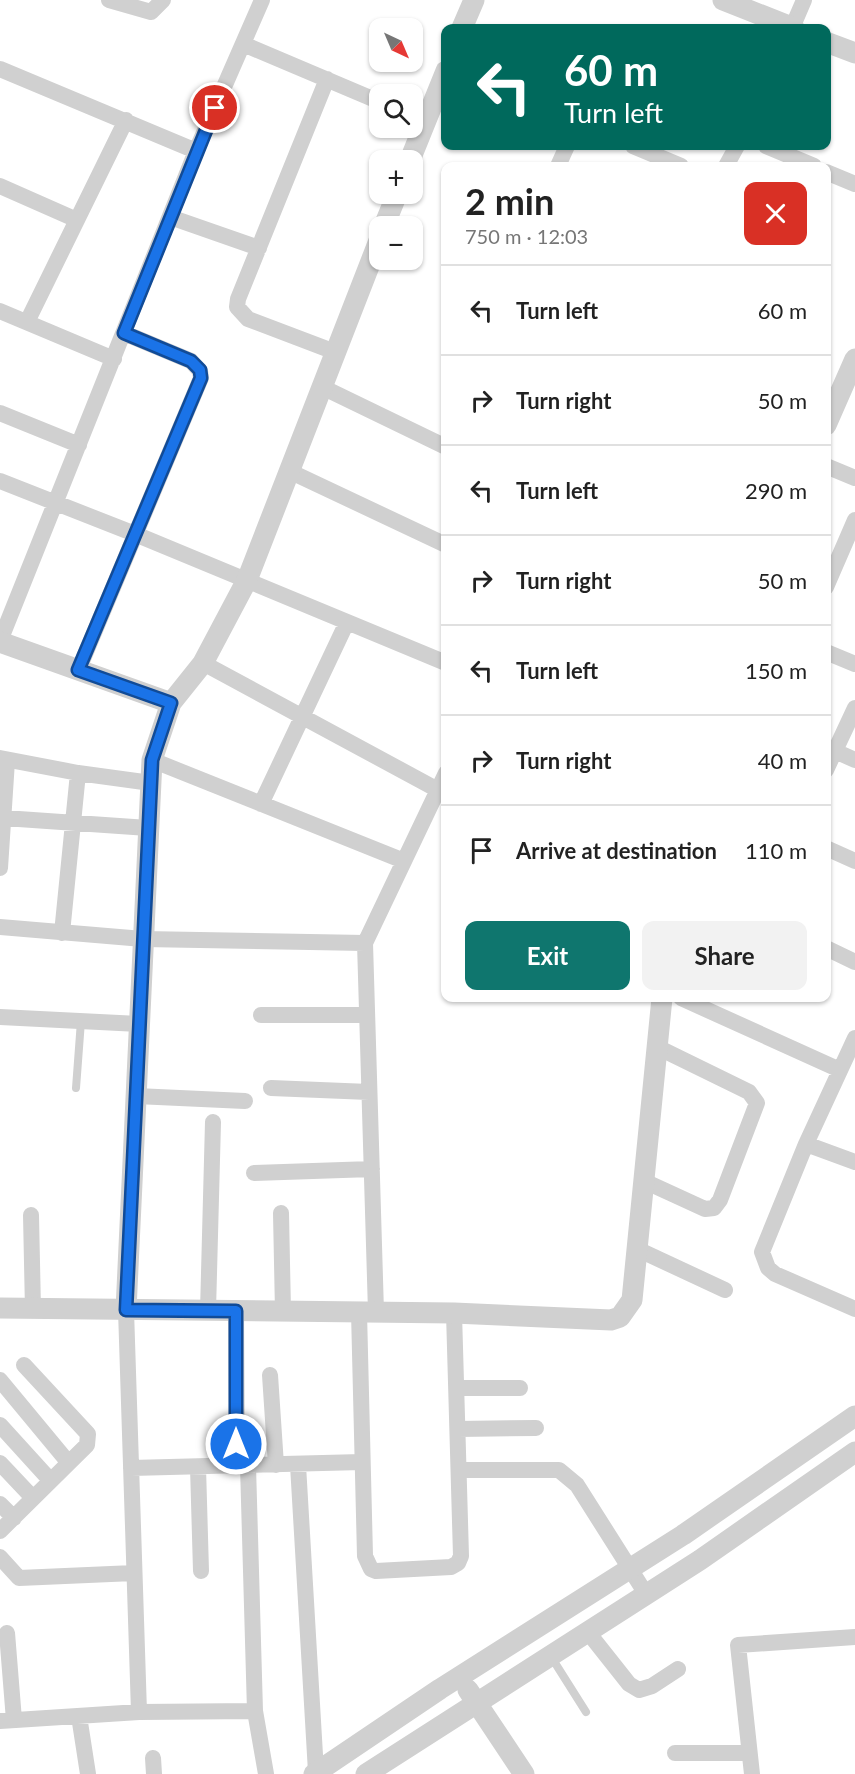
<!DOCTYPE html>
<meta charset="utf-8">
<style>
body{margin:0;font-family:Lato,sans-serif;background:#f2f2f2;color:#222;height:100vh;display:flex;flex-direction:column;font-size:22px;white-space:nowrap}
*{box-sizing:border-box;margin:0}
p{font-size:20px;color:#767676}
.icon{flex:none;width:33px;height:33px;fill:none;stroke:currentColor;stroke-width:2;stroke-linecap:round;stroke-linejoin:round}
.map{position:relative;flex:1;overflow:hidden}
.details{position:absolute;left:441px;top:162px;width:390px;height:840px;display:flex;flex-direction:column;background:#fff;border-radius:12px;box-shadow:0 2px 4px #0004}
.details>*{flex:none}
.guide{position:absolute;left:441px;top:24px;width:390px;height:126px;border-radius:12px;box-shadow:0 2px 4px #0004;background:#00695c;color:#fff;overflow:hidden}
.needle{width:39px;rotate:136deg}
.buttons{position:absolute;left:369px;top:18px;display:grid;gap:12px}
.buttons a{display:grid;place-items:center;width:54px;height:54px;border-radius:12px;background:#fff;box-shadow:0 2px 4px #0004;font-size:30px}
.pin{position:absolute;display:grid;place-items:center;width:51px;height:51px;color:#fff;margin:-26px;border:3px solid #fff;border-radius:50%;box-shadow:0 2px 6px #0007}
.me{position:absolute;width:66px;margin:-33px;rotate:0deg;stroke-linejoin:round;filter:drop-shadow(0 0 4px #0008)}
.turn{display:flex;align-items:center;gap:21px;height:126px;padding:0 24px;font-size:27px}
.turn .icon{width:78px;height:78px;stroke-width:2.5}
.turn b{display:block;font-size:42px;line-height:51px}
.round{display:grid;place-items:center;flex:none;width:63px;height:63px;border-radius:12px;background:#f2f2f2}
.headline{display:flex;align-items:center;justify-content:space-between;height:102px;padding:0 24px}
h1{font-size:36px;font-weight:700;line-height:45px}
.primary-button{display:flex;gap:12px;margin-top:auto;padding:12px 24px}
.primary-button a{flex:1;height:69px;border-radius:12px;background:#0f766e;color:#fff;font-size:24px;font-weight:700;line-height:69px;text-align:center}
.primary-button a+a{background:#f2f2f2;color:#222}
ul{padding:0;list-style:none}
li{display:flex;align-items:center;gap:18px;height:90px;padding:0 24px;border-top:2px solid #e0e0e0}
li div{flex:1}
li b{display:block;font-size:22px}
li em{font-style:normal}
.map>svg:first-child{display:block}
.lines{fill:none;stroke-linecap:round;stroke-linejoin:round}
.service{stroke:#d0d0d0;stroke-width:8}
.minor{stroke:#d0d0d0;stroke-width:16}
.tertiary{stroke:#d0d0d0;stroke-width:21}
.route-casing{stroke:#114b97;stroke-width:15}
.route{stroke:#1a73e8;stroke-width:10}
</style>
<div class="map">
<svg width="855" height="1774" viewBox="0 0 855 1774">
<rect width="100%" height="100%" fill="#fff"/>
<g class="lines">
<path class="service" d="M76 1088 81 1021
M550 1655 586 1712"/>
<path class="minor" d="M109 0 151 12 163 0
M792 28 804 0
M243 44 380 102
M0 69 196 151
M327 79 238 299 237 307 248 319 335 352
M633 146 681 166
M766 146 814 166
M558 166 567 146
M726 166 737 146
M826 172 855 184
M0 186 77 220
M170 217 259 248
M0 311 114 359
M27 322 126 120
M322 387 446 447
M0 413 79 445
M826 466 855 478
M289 471 446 545
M0 481 135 534 446 663
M826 587 855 520
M0 641 196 151 262 0
M826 652 855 664
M203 663 438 790
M78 671 201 378 200 371 191 361 124 333
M835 751 855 760
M0 758 78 773 151 783
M152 760 404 861
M826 770 855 708
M261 804 347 622
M4 818 148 828
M826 848 855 861
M0 868 7 761
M0 927 143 939 365 943
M62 933 78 773
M826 948 855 962
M681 998 840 1070
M261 1015H367
M0 1017 139 1024
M855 1038 806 1144 762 1252 768 1268 775 1274 855 1309
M271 1088 369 1092
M136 1096 245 1101
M806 1144 855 1162
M254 1173 372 1169
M644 1181 705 1209 714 1208 720 1200 757 1103 749 1092 657 1047
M281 1213 283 1312
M31 1215 33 1310
M637 1249 725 1290
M208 1311 213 1122
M236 1311 237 1466
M359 1312 365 1556 371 1569 376 1571 451 1567 458 1563 461 1556 454 1313
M376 1312 365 943 446 773
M270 1375 276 1465
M0 1380 68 1462
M457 1388H520
M0 1425 50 1480
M458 1429 536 1428
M0 1463 33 1498
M298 1465 316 1772
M248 1466 255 1711 266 1774
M198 1467 201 1571
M131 1468 362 1462
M459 1470H559L577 1485 646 1594
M0 1504 14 1518
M0 1531 87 1445 88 1434 24 1365
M0 1557 19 1578 134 1573
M587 1631 629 1684 639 1690 652 1686 678 1669
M7 1633 14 1720
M139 1712 255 1711
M79 1716 88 1774
M0 1721 139 1712 126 1310
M675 1753H749
M153 1758 154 1774
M752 1774 738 1645 855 1637"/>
<path class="tertiary" d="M723 0 794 28
M462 28 474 0
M826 42 855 53
M410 160 446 71
M384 226 397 194
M826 425 855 359
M0 642 171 703
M0 1308 454 1313 611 1320 620 1317 632 1300 662 998
M126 1310 152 760 171 703 203 663 247 580 380 238
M468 1690 524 1774
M314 1774 440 1689 683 1535 855 1416
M366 1774 700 1560 855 1452"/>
</g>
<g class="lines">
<g class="route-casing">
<path id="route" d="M215 108 124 333 191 361 200 370 201 378 78 670 171 703 152 760 126 1310 236 1311V1444"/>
</g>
<use href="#route" class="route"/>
</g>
</svg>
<div class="buttons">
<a><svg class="needle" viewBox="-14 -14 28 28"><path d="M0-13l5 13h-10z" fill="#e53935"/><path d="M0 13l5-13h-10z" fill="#767676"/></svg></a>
<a><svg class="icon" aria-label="search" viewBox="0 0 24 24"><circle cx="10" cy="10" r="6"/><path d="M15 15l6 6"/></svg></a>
<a>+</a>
<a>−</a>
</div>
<div class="pin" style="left:215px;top:108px;background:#d93025"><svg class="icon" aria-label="arrive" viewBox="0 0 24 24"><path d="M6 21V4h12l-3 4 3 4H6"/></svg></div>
<svg class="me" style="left:236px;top:1444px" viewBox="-20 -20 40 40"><circle r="17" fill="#1a73e8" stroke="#fff" stroke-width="3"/><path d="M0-11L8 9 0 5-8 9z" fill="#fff"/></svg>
<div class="guide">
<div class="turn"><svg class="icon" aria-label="left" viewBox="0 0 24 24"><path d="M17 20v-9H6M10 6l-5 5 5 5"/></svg><div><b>60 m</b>Turn left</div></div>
</div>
<section class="details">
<div class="headline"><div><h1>2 min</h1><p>750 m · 12:03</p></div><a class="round" style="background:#d93025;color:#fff"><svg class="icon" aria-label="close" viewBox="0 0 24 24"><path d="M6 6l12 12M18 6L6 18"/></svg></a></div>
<ul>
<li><svg class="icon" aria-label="left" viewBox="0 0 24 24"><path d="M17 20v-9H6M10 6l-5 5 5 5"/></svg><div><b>Turn left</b></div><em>60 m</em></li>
<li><svg class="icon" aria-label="right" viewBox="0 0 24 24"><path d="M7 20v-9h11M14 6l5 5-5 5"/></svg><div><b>Turn right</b></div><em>50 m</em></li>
<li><svg class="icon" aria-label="left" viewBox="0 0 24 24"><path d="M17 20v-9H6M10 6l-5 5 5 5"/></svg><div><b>Turn left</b></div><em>290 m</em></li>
<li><svg class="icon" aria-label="right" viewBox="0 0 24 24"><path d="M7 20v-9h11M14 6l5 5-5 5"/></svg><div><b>Turn right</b></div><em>50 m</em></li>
<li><svg class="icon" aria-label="left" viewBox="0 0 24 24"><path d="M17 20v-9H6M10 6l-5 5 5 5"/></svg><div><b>Turn left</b></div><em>150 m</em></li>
<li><svg class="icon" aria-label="right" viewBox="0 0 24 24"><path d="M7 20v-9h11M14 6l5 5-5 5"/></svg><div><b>Turn right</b></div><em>40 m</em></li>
<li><svg class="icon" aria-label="arrive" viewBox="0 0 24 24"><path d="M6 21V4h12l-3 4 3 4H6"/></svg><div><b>Arrive at destination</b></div><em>110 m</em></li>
</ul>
<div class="primary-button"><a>Exit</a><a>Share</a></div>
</section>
</div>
